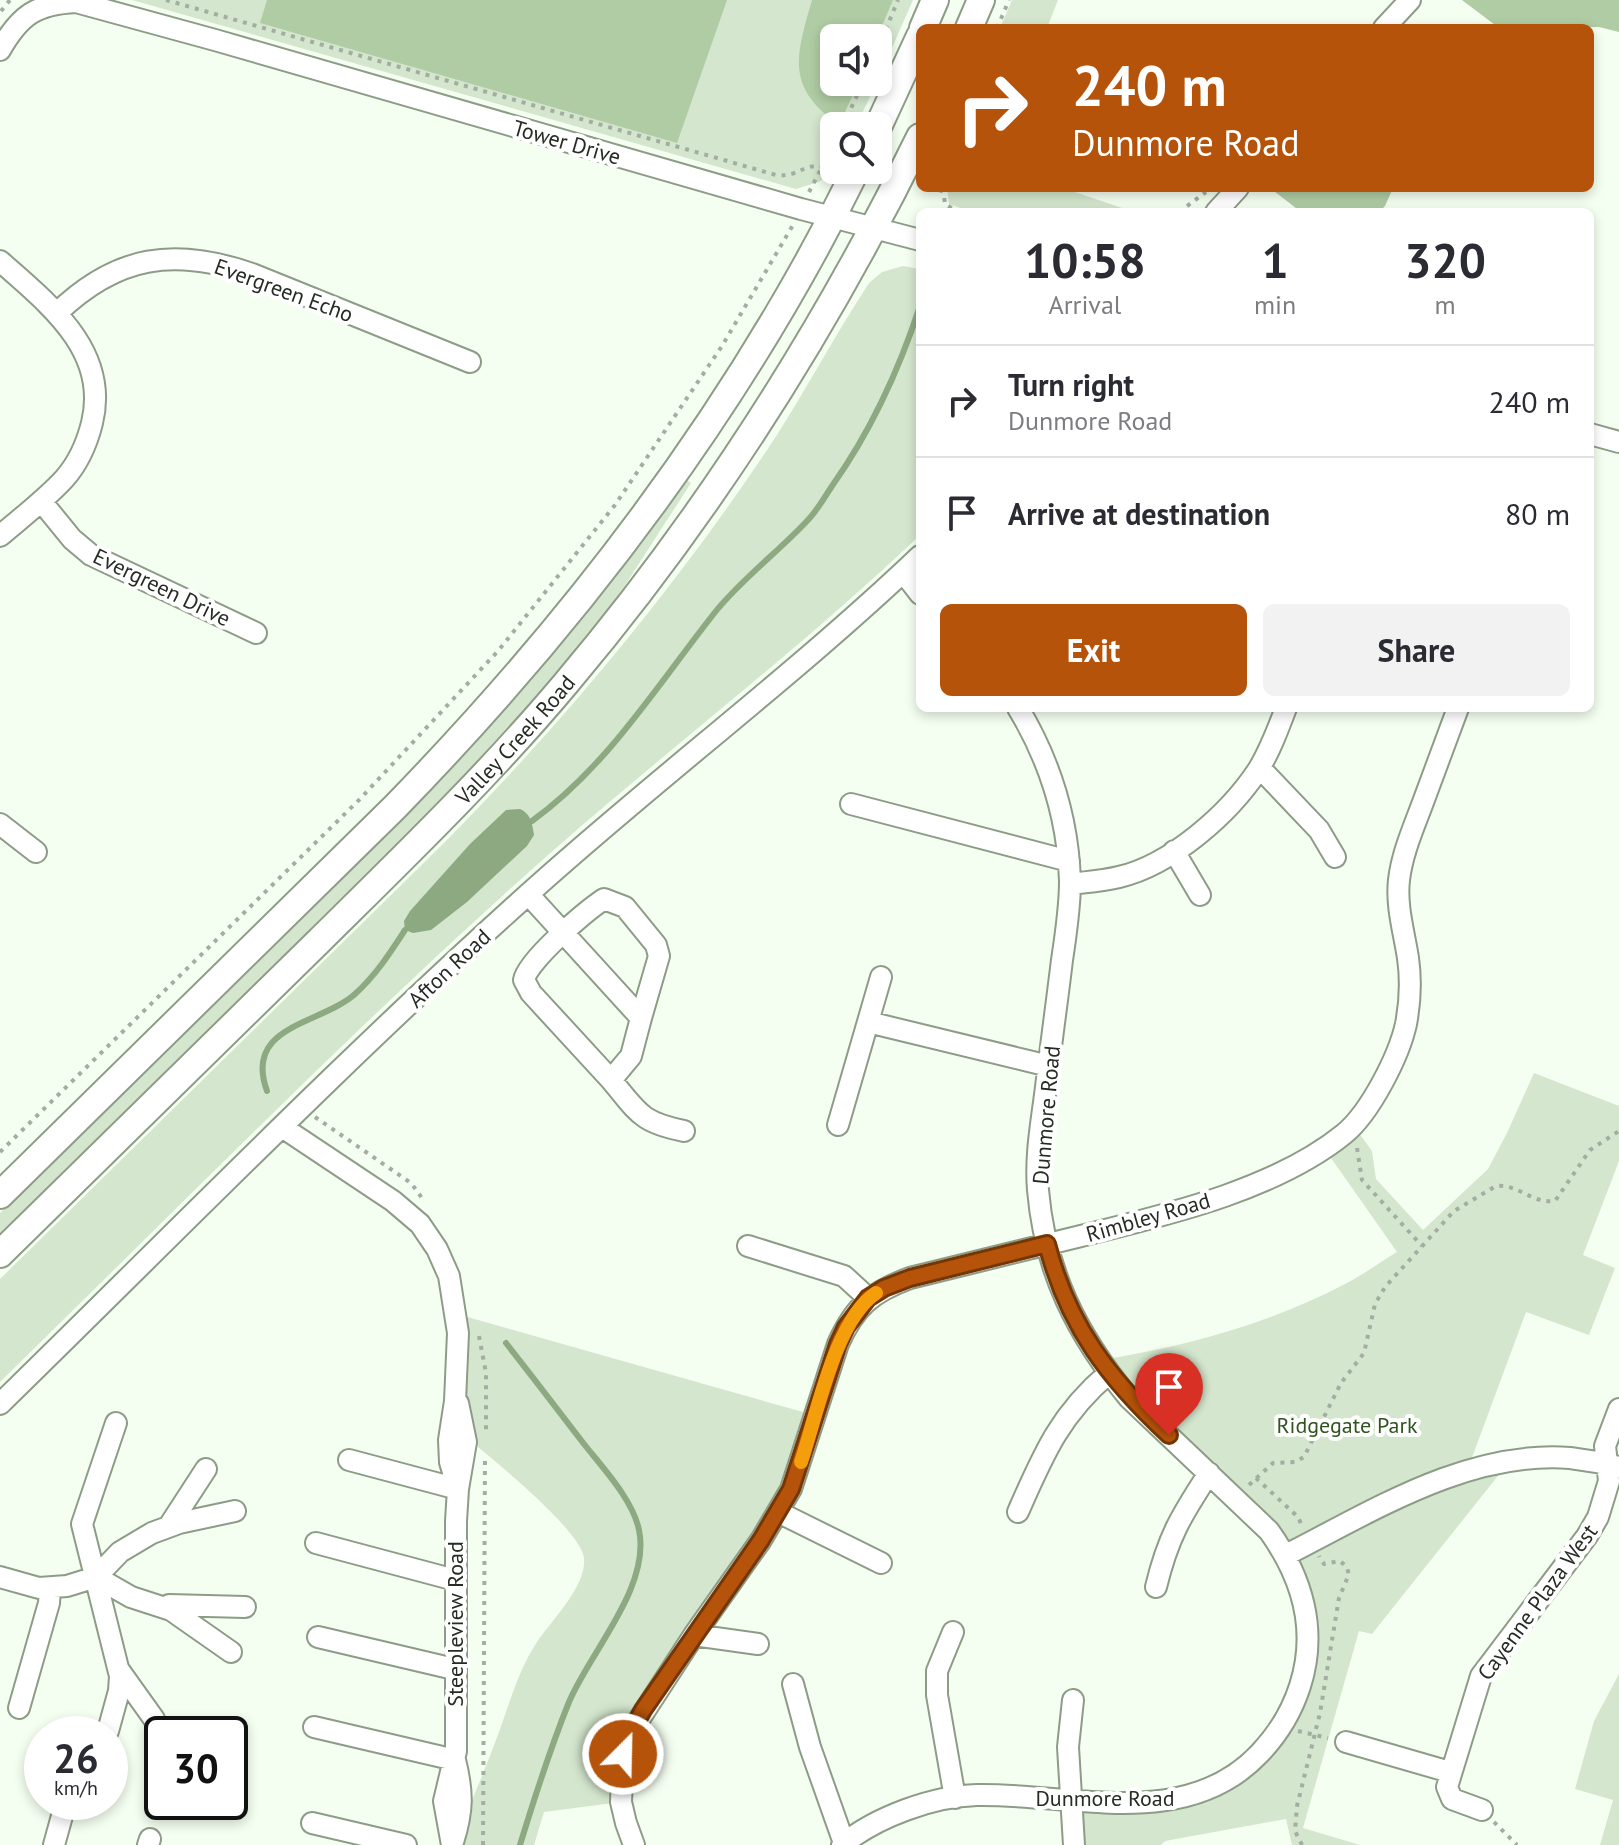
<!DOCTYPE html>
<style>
body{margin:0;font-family:"PT Sans",sans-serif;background:#f2f2f3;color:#2b2b33;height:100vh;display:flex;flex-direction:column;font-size:30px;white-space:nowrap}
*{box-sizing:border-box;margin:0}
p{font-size:26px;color:#7c7c81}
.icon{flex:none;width:44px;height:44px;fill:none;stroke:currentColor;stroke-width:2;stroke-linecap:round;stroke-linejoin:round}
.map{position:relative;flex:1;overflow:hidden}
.side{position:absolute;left:916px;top:208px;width:678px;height:504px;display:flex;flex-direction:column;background:#fff;border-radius:12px;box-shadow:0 4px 12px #0003}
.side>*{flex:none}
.banner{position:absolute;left:916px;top:24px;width:678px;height:168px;border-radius:12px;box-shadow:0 4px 12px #0003;background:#b45309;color:#fff;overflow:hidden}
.controls{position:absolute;left:820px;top:24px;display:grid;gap:16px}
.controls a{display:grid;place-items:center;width:72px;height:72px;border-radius:12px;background:#fff;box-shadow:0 4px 12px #0003;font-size:40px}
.speed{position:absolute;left:24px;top:1716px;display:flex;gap:16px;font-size:40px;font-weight:700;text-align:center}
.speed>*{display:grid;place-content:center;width:104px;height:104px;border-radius:50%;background:#fff;box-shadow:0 4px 12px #0003;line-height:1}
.speed small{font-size:20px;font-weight:400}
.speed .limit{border:4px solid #111;border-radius:12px;background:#fff;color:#111}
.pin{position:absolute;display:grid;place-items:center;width:68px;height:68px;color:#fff;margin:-82px -34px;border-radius:50% 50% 50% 0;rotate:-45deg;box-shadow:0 0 8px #0007}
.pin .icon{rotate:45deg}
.me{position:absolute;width:88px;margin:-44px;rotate:23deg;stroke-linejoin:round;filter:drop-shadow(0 0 6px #0008)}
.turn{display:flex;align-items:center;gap:28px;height:168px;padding:0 24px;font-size:36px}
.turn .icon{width:104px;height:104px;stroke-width:2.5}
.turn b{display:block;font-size:56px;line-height:68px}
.eta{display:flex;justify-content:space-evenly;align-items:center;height:136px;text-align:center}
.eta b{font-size:48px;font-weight:700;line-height:56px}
.button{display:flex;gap:16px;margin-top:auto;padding:16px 24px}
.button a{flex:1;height:92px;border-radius:12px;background:#b45309;color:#fff;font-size:32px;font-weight:700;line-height:92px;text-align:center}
.button a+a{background:#f2f2f3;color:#2b2b33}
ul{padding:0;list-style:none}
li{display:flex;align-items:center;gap:24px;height:112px;padding:0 24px;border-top:2px solid #e1e1e2}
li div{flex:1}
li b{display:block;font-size:30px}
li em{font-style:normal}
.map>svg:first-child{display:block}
.green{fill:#d4e6cd}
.forest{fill:#afcca4}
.water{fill:#8da982}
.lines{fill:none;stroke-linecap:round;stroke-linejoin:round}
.stream{stroke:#8da982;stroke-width:6}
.minor-casing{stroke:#8d9c87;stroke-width:24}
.major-casing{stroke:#8d9c87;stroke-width:30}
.path{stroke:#a4ada1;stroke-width:4;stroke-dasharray:4 6;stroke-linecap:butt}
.minor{stroke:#fff;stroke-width:20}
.major{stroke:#fff;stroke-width:26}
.route-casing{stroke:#753606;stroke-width:20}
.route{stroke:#b45309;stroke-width:14}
.slow{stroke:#f59e0b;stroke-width:14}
.labels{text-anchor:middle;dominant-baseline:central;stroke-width:8;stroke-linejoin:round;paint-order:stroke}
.street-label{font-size:22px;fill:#262c24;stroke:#fff}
.park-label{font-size:22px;fill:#2f541e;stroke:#fff}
</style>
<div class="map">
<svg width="1619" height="1845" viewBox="0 0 1619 1845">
<rect width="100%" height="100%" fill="#f5fff1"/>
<path class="green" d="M132 0H913L878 80V38H834V82H877L856 126H834V170L819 182 796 189Z
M1012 0H1058L1047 28H1000Z
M947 188H1063L1134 212H972L949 204Z
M903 266 920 269V535C790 659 644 767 511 888 335 1047 169 1217 0 1382V1279L448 839C563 722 669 595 761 459 800 402 831 341 869 283L882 272Z
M687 480 691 483 609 610 483 757 400 843 0 1235V1213L405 817 472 747 586 615Z
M1534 1073 1619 1106V1161L1583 1255 1615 1268 1589 1335 1526 1312 1467 1471 1509 1462 1372 1634 1359 1631 1303 1828 1360 1845H1292L1286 1819 1165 1841 1161 1845H1074L1073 1801 1139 1802 1241 1771 1305 1673 1286 1555 1100 1360C1184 1347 1269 1324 1345 1284 1363 1275 1380 1262 1397 1252L1324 1148 1353 1125 1372 1151 1376 1179 1423 1230 1488 1169 1507 1133Z
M457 1314 817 1416 800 1464 643 1710 621 1802 544 1812 534 1845H453C469 1808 485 1770 499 1732 510 1702 519 1669 537 1642 551 1621 587 1586 584 1558 581 1530 490 1457 466 1437Z
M1619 1674V1845H1600L1613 1800 1575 1789 1594 1721Z"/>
<path class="forest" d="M267 0H727L677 143 260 23Z
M812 0H893L877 38H834V82H859L839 125C785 87 796 56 812 0Z
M1462 0H1619V32L1599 27 1499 28Z
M1270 188H1393L1385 206 1379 212H1301Z"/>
<path class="water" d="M520 809C531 814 532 823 534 835L527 846 467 902 431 930 413 933 405 930 404 921 410 911 470 844 506 810Z"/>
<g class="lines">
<path class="stream" d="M532 821C608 766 658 684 716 611 743 578 778 552 807 521 817 511 824 498 832 486 871 431 899 370 920 306
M267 1091C243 1025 320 1025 355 994 376 975 390 953 405 930
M506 1343C532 1376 558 1410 584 1444 603 1468 633 1500 639 1530 651 1587 590 1652 569 1702 550 1749 535 1796 520 1845"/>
<g class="minor-casing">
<path id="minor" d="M1384 28 1410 0
M0 50C20 15 36 4 76 2L215 40 801 209 920 240
M1216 212 1238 188
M0 261C47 303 110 350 92 423 87 443 78 463 65 478 46 499 22 517 0 536
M57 313C117 255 175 247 252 274L470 362
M1590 434 1619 442
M41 501 72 539 91 555 256 633
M903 572 920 594
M1260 768 1319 830 1335 857
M851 804 1069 861
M0 824 36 852
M1174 851 1200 895
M1070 884C1086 882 1103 881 1119 877 1171 865 1229 814 1258 770 1270 751 1278 729 1286 708
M528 894 641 1018 631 1056 611 1080 531 993 524 980C527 961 586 911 604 899L625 907 656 945 659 956 641 1018
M868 1022 1049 1066
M611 1080C639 1113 640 1122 684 1131
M838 1125 881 977
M282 1127 393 1201 420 1224 437 1249 449 1276 458 1333 455 1401 449 1440 450 1462 458 1489 456 1521V1751L444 1801 452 1845
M748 1246 844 1276 868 1298
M458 1403 466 1442 458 1489
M0 1404C174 1234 344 1060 525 897 654 780 794 676 920 556
M349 1460 458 1489
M778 1512 881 1563
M1018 1512C1043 1455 1060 1414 1109 1373
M169 1526 206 1469
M316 1543 455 1580
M1286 1555C1373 1511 1468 1450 1570 1458 1587 1460 1603 1463 1619 1467
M0 1577 39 1588 67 1586 96 1577 120 1552 152 1533 179 1523 235 1511
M96 1577 131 1597 171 1610 231 1652
M1156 1587C1168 1537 1181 1516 1209 1473
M169 1605 245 1607
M953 1632 937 1671V1695L955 1798
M694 1635 758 1644
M318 1637 454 1669
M119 1670 154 1719
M793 1684 810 1747 844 1843
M1073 1700 1068 1747 1074 1845
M19 1708 49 1603 50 1589
M314 1727 455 1760
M108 1731 119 1691 120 1676 82 1524 116 1423
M1346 1742 1450 1772
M1482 1810 1452 1799 1447 1787 1481 1676 1587 1536 1598 1517 1609 1481 1605 1446 1619 1409
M312 1823 406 1845
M453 1842C463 1811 463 1792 455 1760
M54 1845 62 1816
M148 1845 150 1839
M634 1845 626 1823 621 1802 623 1754 631 1732 694 1635 761 1540 791 1489 838 1344C855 1306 872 1292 910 1278 967 1264 1024 1250 1081 1236 1166 1215 1275 1190 1344 1134 1370 1113 1399 1056 1406 1024 1410 1003 1411 979 1408 958 1404 932 1396 906 1399 880 1402 854 1413 829 1422 805 1434 772 1446 740 1458 708
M842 1845C876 1817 933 1796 977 1795 1072 1793 1186 1832 1260 1753 1279 1733 1292 1711 1300 1686 1318 1630 1302 1577 1269 1531L1129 1398C1077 1335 1045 1272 1038 1190 1035 1155 1042 1120 1046 1087 1051 1044 1057 1002 1062 960 1066 934 1070 907 1070 881 1068 819 1050 761 1018 708"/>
</g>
<g class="major-casing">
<g id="major">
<path d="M923 28 935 0"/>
<path d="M969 28 981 0"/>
<path d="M878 127 920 36"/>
<path d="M0 1195 395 807C578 619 740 406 856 170"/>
<path id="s1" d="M0 1254C106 1150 212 1045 319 941 404 857 490 774 567 682 707 516 824 332 920 137"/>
</g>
</g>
<path class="path" d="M166 0 776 175C802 178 803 159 831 169
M1 11 10 0
M997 28 1009 0
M878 48 898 0
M843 126 863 82
M929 188 943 191
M943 188 945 204 958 212
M809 192 834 144
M1179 212 1206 192
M315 1117 411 1183 422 1198
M1357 1148 1362 1180 1422 1246
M0 1152 359 800 498 651 615 505 722 346 793 225
M479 1336 486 1373V1435
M1256 1478 1298 1517 1303 1528
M1249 1485 1273 1463 1295 1462 1304 1457 1341 1383 1364 1353 1375 1304 1385 1287 1454 1211 1496 1186C1519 1184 1532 1204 1555 1201L1590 1150 1619 1131
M1298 1731 1328 1738
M1494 1822 1517 1845
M483 1845 485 1455
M1302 1845 1295 1831 1297 1806 1320 1713 1339 1598 1349 1574 1346 1566 1340 1561 1324 1564 1319 1556"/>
<use href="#minor" class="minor"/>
<use href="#major" class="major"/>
</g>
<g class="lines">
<g class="route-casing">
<path id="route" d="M623 1754 631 1732 643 1710 761 1540 791 1489 838 1344 846 1327 868 1298 884 1288 910 1278 1047 1244C1068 1326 1109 1379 1169 1435"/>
</g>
<use href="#route" class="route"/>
<path class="slow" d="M801 1462C817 1415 835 1320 876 1293"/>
</g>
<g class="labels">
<g class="street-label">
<text transform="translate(567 142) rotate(16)">Tower Drive</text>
<text transform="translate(284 290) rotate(20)">Evergreen Echo</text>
<text transform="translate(162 587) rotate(26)">Evergreen Drive</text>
<text stroke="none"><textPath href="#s1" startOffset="728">Valley Creek Road</textPath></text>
<text transform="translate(449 968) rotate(-43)">Afton Road</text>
<text transform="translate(1046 1115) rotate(-85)">Dunmore Road</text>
<text transform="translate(1148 1217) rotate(-16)">Rimbley Road</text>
<text transform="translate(1537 1602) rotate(-54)">Cayenne Plaza West</text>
<text transform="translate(455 1624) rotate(-90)">Steepleview Road</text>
<text x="1105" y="1798">Dunmore Road</text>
</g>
<g class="park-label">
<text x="1347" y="1425">Ridgegate Park</text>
</g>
</g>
</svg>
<div class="controls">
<a><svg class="icon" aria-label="sound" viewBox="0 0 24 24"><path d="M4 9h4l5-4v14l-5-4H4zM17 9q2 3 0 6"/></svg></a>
<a><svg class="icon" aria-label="search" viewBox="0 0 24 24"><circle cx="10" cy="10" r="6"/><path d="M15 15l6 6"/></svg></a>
</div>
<div class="speed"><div>26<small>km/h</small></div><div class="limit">30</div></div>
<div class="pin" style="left:1169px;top:1435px;background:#d93025"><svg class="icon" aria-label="arrive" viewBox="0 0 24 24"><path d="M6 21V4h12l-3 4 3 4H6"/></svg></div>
<svg class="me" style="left:623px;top:1754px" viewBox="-20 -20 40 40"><circle r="17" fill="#b45309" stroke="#fff" stroke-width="3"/><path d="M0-11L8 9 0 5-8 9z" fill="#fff"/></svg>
<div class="banner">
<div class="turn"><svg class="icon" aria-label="right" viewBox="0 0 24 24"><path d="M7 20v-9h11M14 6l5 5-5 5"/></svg><div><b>240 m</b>Dunmore Road</div></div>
</div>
<section class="side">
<div class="eta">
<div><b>10:58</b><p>Arrival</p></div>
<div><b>1</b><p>min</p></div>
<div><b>320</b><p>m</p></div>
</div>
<ul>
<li><svg class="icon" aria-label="right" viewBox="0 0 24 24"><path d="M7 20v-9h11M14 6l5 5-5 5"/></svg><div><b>Turn right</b><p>Dunmore Road</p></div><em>240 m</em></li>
<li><svg class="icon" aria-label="arrive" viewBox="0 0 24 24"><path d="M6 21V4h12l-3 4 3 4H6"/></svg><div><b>Arrive at destination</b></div><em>80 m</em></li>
</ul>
<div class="button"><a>Exit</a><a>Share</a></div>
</section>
</div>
